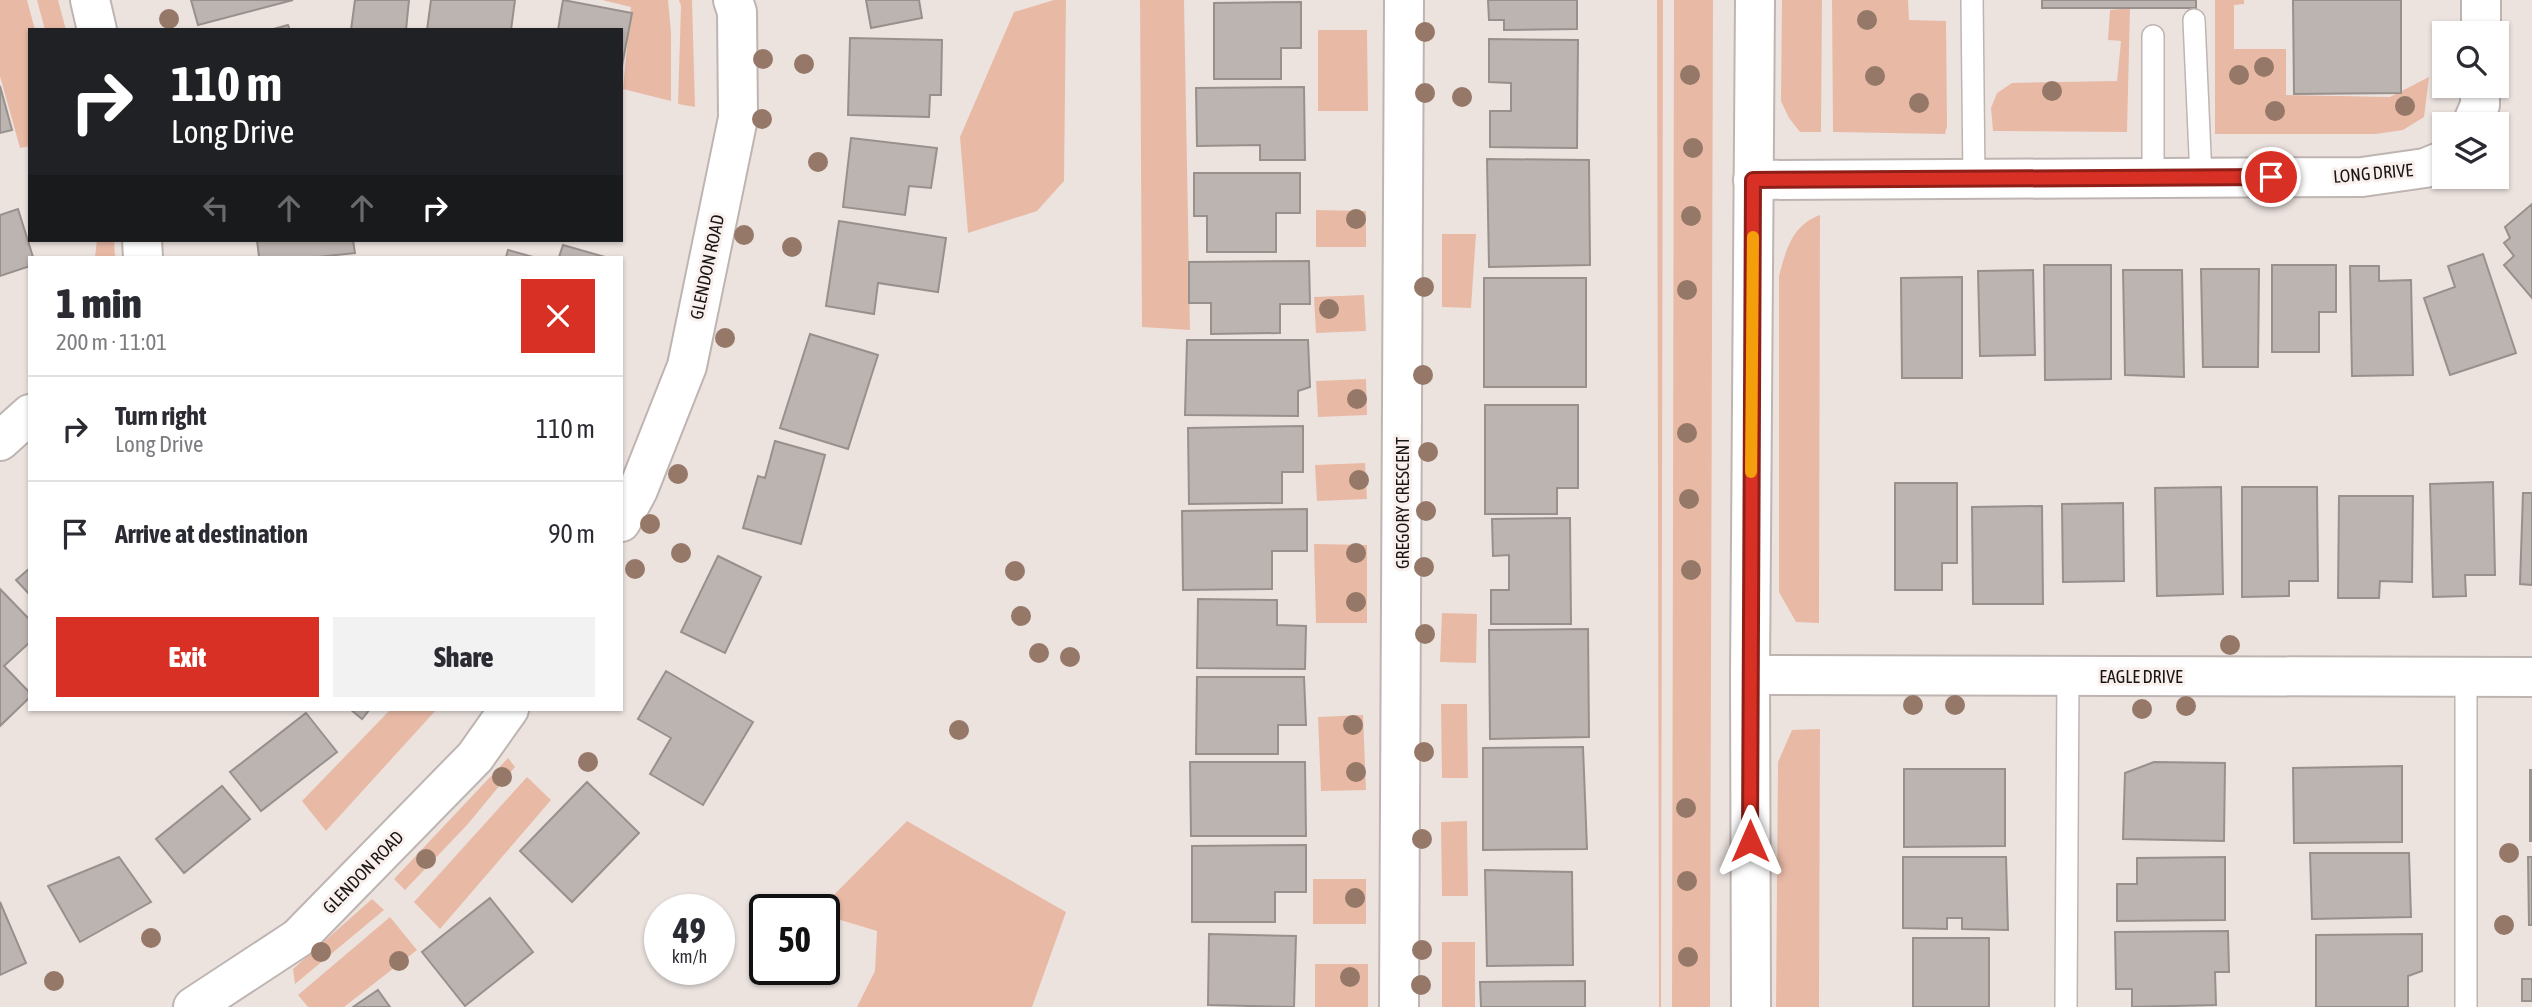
<!DOCTYPE html>
<meta charset="utf-8">
<style>
body{margin:0;font-family:"Asap Condensed",sans-serif;background:#f2f2f3;color:#2b2b33;height:100vh;display:flex;flex-direction:column;font-size:26px;white-space:nowrap}
*{box-sizing:border-box;margin:0}
p{font-size:23px;color:#7c7c81}
.icon{flex:none;width:38px;height:38px;fill:none;stroke:currentColor;stroke-width:2;stroke-linecap:round;stroke-linejoin:round}
.map{position:relative;flex:1;overflow:hidden}
.side{position:absolute;left:28px;top:256px;width:595px;height:455px;display:flex;flex-direction:column;background:#fff;border-radius:0px;box-shadow:0 2px 5px #0004}
.side>*{flex:none}
.banner{position:absolute;left:28px;top:28px;width:595px;height:214px;border-radius:0px;box-shadow:0 2px 5px #0004;background:#202124;color:#fff;overflow:hidden}
.tools{position:absolute;left:2432px;top:21px;display:grid;gap:14px}
.tools a{display:grid;place-items:center;width:77px;height:77px;border-radius:0px;background:#fff;box-shadow:0 2px 5px #0004;font-size:35px}
.speed{position:absolute;left:644px;top:894px;display:flex;gap:14px;font-size:35px;font-weight:700;text-align:center}
.speed>*{display:grid;place-content:center;width:91px;height:91px;border-radius:50%;background:#fff;box-shadow:0 2px 5px #0004;line-height:1}
.speed small{font-size:18px;font-weight:400}
.speed .limit{border:4px solid #111;border-radius:10px;background:#fff;color:#111}
.pin{position:absolute;display:grid;place-items:center;width:60px;height:60px;color:#fff;margin:-30px;border:4px solid #fff;border-radius:50%;box-shadow:0 2px 7px #0007}
.me{position:absolute;width:77px;margin:-38px;rotate:0deg;stroke-linejoin:round;filter:drop-shadow(0 0 5px #0008)}
.turn{display:flex;align-items:center;gap:24px;height:147px;padding:0 28px;font-size:32px}
.turn .icon{width:91px;height:91px;stroke-width:2.5}
.turn b{display:block;font-size:49px;line-height:60px}
.lanes{display:flex;align-items:center;height:66px;padding:0 28px;background:#0003;justify-content:center;gap:35px;direction:ltr}
.lanes .off{opacity:.35}
.round{display:grid;place-items:center;flex:none;width:74px;height:74px;border-radius:0px;background:#f2f2f3}
.overview{display:flex;align-items:center;justify-content:space-between;height:119px;padding:0 28px}
h1{font-size:42px;font-weight:800;line-height:52px}
.action{display:flex;gap:14px;margin-top:auto;padding:14px 28px}
.action a{flex:1;height:80px;border-radius:0px;background:#d93025;color:#fff;font-size:28px;font-weight:800;line-height:80px;text-align:center}
.action a+a{background:#f2f2f3;color:#2b2b33}
ul{padding:0;list-style:none}
li{display:flex;align-items:center;gap:21px;height:105px;padding:0 28px;border-top:2px solid #e1e1e2}
li div{flex:1}
li b{display:block;font-size:26px}
li em{font-style:normal}
.map>svg:first-child{display:block}
.green{fill:#e8baa6}
.building{fill:#bcb4b0;stroke:#98908d;stroke-width:2}
.lines{fill:none;stroke-linecap:round;stroke-linejoin:round}
.service-casing{stroke:#beb5b2;stroke-width:24}
.minor-casing{stroke:#beb5b2;stroke-width:42}
.secondary-casing{stroke:#beb5b2;stroke-width:42}
.service{stroke:#fff;stroke-width:21}
.minor{stroke:#fff;stroke-width:38}
.secondary{stroke:#fff;stroke-width:38}
.tree{fill:#957868}
.route-casing{stroke:#8d1f18;stroke-width:18}
.route{stroke:#d93025;stroke-width:12}
.slow{stroke:#f59e0b;stroke-width:12}
.labels{text-anchor:middle;dominant-baseline:central;stroke-width:6;stroke-linejoin:round;paint-order:stroke}
.street-label{font-size:18px;fill:#181514;stroke:#f9f0ed}
</style>
<div class="map">
<svg width="2532" height="1007" viewBox="0 0 2532 1007">
<rect width="100%" height="100%" fill="#ece3df"/>
<path class="green" d="M0 0H27L35 30H30V146L20 148 0 76Z
M37 0H58L66 30H45Z
M602 0H668L671 32V101L623 89 631 7Z
M679 0H692L695 107 678 104 681 6Z
M1054 0H1066L1064 181 1037 211 968 233 960 137 1014 12Z
M1140 0H1184L1190 330 1142 327Z
M1657 0H1663L1661 1007H1659Z
M1674 0H1713L1710 1007H1672Z
M1782 0H1822L1821 132H1800L1789 118 1781 101Z
M1832 0H1908L1909 20 1946 21 1947 126 1945 134 1833 132Z
M2215 0H2244V4L2234 5V49H2286V95L2390 97 2429 77 2424 117 2403 130 2376 134H2215Z
M2130 8 2127 132 1993 131 1991 108 1997 93 2012 83 2117 81 2121 41 2108 40 2110 10Z
M1318 30H1367L1368 111H1318Z
M1316 210 1366 211V247H1316Z
M1820 215 1819 623 1796 622 1779 592V276C1786 250 1792 225 1820 215Z
M1442 234H1476L1471 308 1442 307Z
M97 240H114L115 257H95Z
M1364 295 1366 331 1316 333 1314 297Z
M1366 379 1367 415 1318 417 1316 381Z
M1365 463 1367 499 1317 501 1315 465Z
M1314 544 1367 545V623H1316Z
M1442 613 1477 614 1476 663 1440 662Z
M1441 704H1467L1468 778H1442Z
M391 709H437L326 831 302 801Z
M1363 715 1366 790 1321 791 1318 717Z
M1820 729 1819 1007H1776L1778 762 1792 730Z
M508 758 515 767 467 825 405 890 394 879Z
M527 777 551 800 440 929 414 902Z
M907 821 1066 912 1032 1007H857L875 971 877 931 824 915V910H819Z
M1467 821 1468 896H1442L1441 822Z
M1313 879H1366V924H1313Z
M372 899 384 910 295 984 293 969Z
M390 917 417 950 344 1007H308L298 995Z
M1442 942H1475V1007H1442Z
M1315 964H1368V1007H1315Z"/>
<path class="building" d="M191 0H293L198 25Z
M355 0H409L406 30H351Z
M431 0H515L511 30H427Z
M563 0 632 13 621 71V30H558Z
M866 0H919L922 18 871 28Z
M1488 0H1577V29L1504 30V20H1489Z
M2042 0H2196V8H2042Z
M2293 0H2401V93L2294 94Z
M1301 2V48H1281V79H1214V3Z
M288 25 290 30H270Z
M850 38 942 40 941 95H930L929 117 848 115Z
M1489 39 1578 40 1577 148 1490 147V111H1511V83L1489 82Z
M0 86 12 130 0 133Z
M1304 87 1305 160H1260V145L1197 146 1196 88Z
M851 138 937 148 931 188 909 186 905 215 843 207Z
M1487 159 1589 160 1590 265 1489 267Z
M1194 173H1300V213H1276V252H1207V216H1194Z
M2532 204V298L2504 265 2514 256 2504 243 2510 238 2505 227Z
M18 209 33 257H30V266L0 276V215Z
M839 221 946 238 938 292 878 283 874 314 826 306Z
M257 240H353L355 253 318 257H259Z
M563 245 605 257H559Z
M508 250 533 257H506Z
M2483 254 2516 353 2450 375 2424 298 2455 287 2448 266Z
M1309 261 1310 304H1280V333L1211 334V303H1189V262Z
M2044 265H2111V379L2045 380Z
M2272 265H2336V312H2319V352H2272Z
M2350 266H2379V281L2411 280 2413 375 2352 376Z
M2201 269H2259L2258 367H2203Z
M2033 270 2035 355 1980 356 1978 271Z
M2123 270H2182L2184 377 2125 375Z
M1962 277V378H1902L1901 278Z
M1484 278H1586V387H1484Z
M810 334 878 355 848 449 780 428Z
M1187 340H1308L1310 387 1298 391V416L1185 415Z
M1485 405H1578V488H1557V514H1485Z
M1303 426V472H1282V503L1189 504 1188 428Z
M775 441 825 455 801 544 743 528 758 476 765 478Z
M2493 482 2495 575H2465L2466 596 2433 597 2430 484Z
M1895 483H1957V563H1942V590H1895Z
M2221 487 2223 594 2157 596 2155 488Z
M2242 487H2317L2318 581H2289V596L2242 597Z
M2523 493H2532V585L2520 584Z
M2339 496H2413L2412 582 2380 581 2379 598H2338Z
M2123 503 2124 581 2063 582 2062 504Z
M2042 506 2043 604H1973L1972 507Z
M1307 509V551H1272V589L1183 590 1182 511Z
M1570 518 1571 624H1491V590H1509V555L1493 556 1492 519Z
M718 556 761 577 725 653 681 632Z
M30 568V595L16 580Z
M0 589 30 620V642L4 666 30 693V697L0 726Z
M1198 599 1277 600V625L1306 626 1305 669 1197 668Z
M1588 629 1589 737 1490 739 1489 630Z
M666 671 753 722 703 805 650 774 671 738 638 719Z
M1197 677H1304L1306 725H1278V754H1196Z
M350 709H370L362 719Z
M306 713 337 752 261 811 230 772Z
M1583 747 1587 849 1483 850V748Z
M1190 762H1305L1306 836H1191Z
M2154 762 2225 763 2224 841 2123 839 2125 773Z
M2402 766V842L2294 843 2293 768Z
M1904 769H2005V846L1904 847Z
M2530 770H2532V841H2530Z
M587 782 639 833 572 902 520 851Z
M222 786 250 819 184 873 156 839Z
M1306 845V892H1275V922H1192V846Z
M2310 853H2409L2411 917 2312 919Z
M119 857 151 902 80 942 48 886Z
M1903 857H2006L2008 930 1962 929V918H1947V929L1903 928Z
M2225 857V920L2117 921V884H2137V858Z
M2528 857H2532V925H2529Z
M1485 870 1572 872 1573 965 1487 966Z
M490 898 533 952 465 1006 422 952Z
M0 902 26 963 0 975Z
M2228 931 2229 972H2215L2216 1005 2132 1007V989H2116L2115 932Z
M1209 934 1296 936 1294 1007 1208 1005Z
M2422 934V971L2408 976V1007H2316V935Z
M1913 938H1989V1007H1913Z
M2522 979H2532V1001H2522Z
M1585 981V1007H1481L1480 982Z
M378 990 390 1007H353Z"/>
<g class="lines">
<g class="service-casing">
<path id="service" d="M1972 0 1974 179
M2194 20 2201 178
M2153 36V178
M2466 677V1007
M2066 1007 2068 675"/>
</g>
<g class="minor-casing">
<path id="minor" d="M90 0 97 30
M2481 33V0
M2472 124 2480 105V86
M1753 180 2362 177 2425 168 2445 160
M142 240 143 257
M0 441 30 414
M621 522 638 490 687 366 738 118 737 12 733 0
M1750 675 2532 677
M193 1007 298 938 475 757 509 709
M1399 1007 1404 0"/>
</g>
<g class="secondary-casing">
<path id="secondary" d="M1751 1007 1750 675 1755 0"/>
</g>
<use href="#service" class="service"/>
<use href="#minor" class="minor"/>
<use href="#secondary" class="secondary"/>
</g>
<g class="tree">
<circle cx="169" cy="19" r="10"/>
<circle cx="1867" cy="20" r="10"/>
<circle cx="1425" cy="32" r="10"/>
<circle cx="763" cy="59" r="10"/>
<circle cx="804" cy="64" r="10"/>
<circle cx="2264" cy="67" r="10"/>
<circle cx="1690" cy="75" r="10"/>
<circle cx="2239" cy="75" r="10"/>
<circle cx="1875" cy="76" r="10"/>
<circle cx="2052" cy="91" r="10"/>
<circle cx="1425" cy="93" r="10"/>
<circle cx="1462" cy="97" r="10"/>
<circle cx="1919" cy="103" r="10"/>
<circle cx="2405" cy="106" r="10"/>
<circle cx="2275" cy="111" r="10"/>
<circle cx="762" cy="119" r="10"/>
<circle cx="1693" cy="148" r="10"/>
<circle cx="818" cy="162" r="10"/>
<circle cx="1691" cy="216" r="10"/>
<circle cx="1356" cy="219" r="10"/>
<circle cx="744" cy="235" r="10"/>
<circle cx="792" cy="247" r="10"/>
<circle cx="1424" cy="287" r="10"/>
<circle cx="1687" cy="290" r="10"/>
<circle cx="1329" cy="309" r="10"/>
<circle cx="725" cy="338" r="10"/>
<circle cx="1423" cy="375" r="10"/>
<circle cx="1357" cy="399" r="10"/>
<circle cx="1687" cy="433" r="10"/>
<circle cx="1428" cy="452" r="10"/>
<circle cx="678" cy="474" r="10"/>
<circle cx="1359" cy="480" r="10"/>
<circle cx="1689" cy="499" r="10"/>
<circle cx="1426" cy="511" r="10"/>
<circle cx="650" cy="524" r="10"/>
<circle cx="681" cy="553" r="10"/>
<circle cx="1356" cy="553" r="10"/>
<circle cx="1424" cy="567" r="10"/>
<circle cx="635" cy="569" r="10"/>
<circle cx="1691" cy="570" r="10"/>
<circle cx="1015" cy="571" r="10"/>
<circle cx="1356" cy="602" r="10"/>
<circle cx="1021" cy="616" r="10"/>
<circle cx="1425" cy="634" r="10"/>
<circle cx="2230" cy="645" r="10"/>
<circle cx="1039" cy="653" r="10"/>
<circle cx="1070" cy="657" r="10"/>
<circle cx="1913" cy="705" r="10"/>
<circle cx="1955" cy="705" r="10"/>
<circle cx="2186" cy="706" r="10"/>
<circle cx="2142" cy="709" r="10"/>
<circle cx="1353" cy="725" r="10"/>
<circle cx="959" cy="730" r="10"/>
<circle cx="1424" cy="752" r="10"/>
<circle cx="588" cy="762" r="10"/>
<circle cx="1356" cy="772" r="10"/>
<circle cx="502" cy="777" r="10"/>
<circle cx="1686" cy="808" r="10"/>
<circle cx="1422" cy="839" r="10"/>
<circle cx="2509" cy="853" r="10"/>
<circle cx="426" cy="859" r="10"/>
<circle cx="1687" cy="881" r="10"/>
<circle cx="1355" cy="898" r="10"/>
<circle cx="2504" cy="925" r="10"/>
<circle cx="151" cy="938" r="10"/>
<circle cx="1422" cy="950" r="10"/>
<circle cx="321" cy="952" r="10"/>
<circle cx="1688" cy="957" r="10"/>
<circle cx="399" cy="961" r="10"/>
<circle cx="1350" cy="977" r="10"/>
<circle cx="54" cy="981" r="10"/>
<circle cx="1421" cy="985" r="10"/>
</g>
<g class="lines">
<g class="route-casing">
<path id="route" d="M1750 841 1753 180 2271 177"/>
</g>
<use href="#route" class="route"/>
<path class="slow" d="M1751 472 1753 237"/>
</g>
<g class="labels">
<g class="street-label">
<text transform="translate(2373 173) rotate(-5)">LONG DRIVE</text>
<text transform="translate(707 267) rotate(-78)">GLENDON ROAD</text>
<text transform="translate(1402 503) rotate(-90)">GREGORY CRESCENT</text>
<text x="2141" y="676">EAGLE DRIVE</text>
<text transform="translate(363 872) rotate(-46)">GLENDON ROAD</text>
</g>
</g>
</svg>
<div class="tools">
<a><svg class="icon" aria-label="search" viewBox="0 0 24 24"><circle cx="10" cy="10" r="6"/><path d="M15 15l6 6"/></svg></a>
<a><svg class="icon" aria-label="layers" viewBox="0 0 24 24"><path d="M12 4l9 5-9 5-9-5zM3 14l9 5 9-5"/></svg></a>
</div>
<div class="speed"><div>49<small>km/h</small></div><div class="limit">50</div></div>
<div class="pin" style="left:2271px;top:177px;background:#d93025"><svg class="icon" aria-label="arrive" viewBox="0 0 24 24"><path d="M6 21V4h12l-3 4 3 4H6"/></svg></div>
<svg class="me" style="left:1750px;top:841px" viewBox="-20 -20 40 40"><path d="M0-17L14 15 0 8-14 15z" fill="#d93025" stroke="#fff" stroke-width="4"/></svg>
<div class="banner">
<div class="turn"><svg class="icon" aria-label="right" viewBox="0 0 24 24"><path d="M7 20v-9h11M14 6l5 5-5 5"/></svg><div><b>110 m</b>Long Drive</div></div>
<div class="lanes"><svg class="icon off" aria-label="left" viewBox="0 0 24 24"><path d="M17 20v-9H6M10 6l-5 5 5 5"/></svg><svg class="icon off" aria-label="ahead" viewBox="0 0 24 24"><path d="M12 20V5M6 11l6-6 6 6"/></svg><svg class="icon off" aria-label="ahead" viewBox="0 0 24 24"><path d="M12 20V5M6 11l6-6 6 6"/></svg><svg class="icon" aria-label="right" viewBox="0 0 24 24"><path d="M7 20v-9h11M14 6l5 5-5 5"/></svg></div>
</div>
<section class="side">
<div class="overview"><div><h1>1 min</h1><p>200 m · 11:01</p></div><a class="round" style="background:#d93025;color:#fff"><svg class="icon" aria-label="close" viewBox="0 0 24 24"><path d="M6 6l12 12M18 6L6 18"/></svg></a></div>
<ul>
<li><svg class="icon" aria-label="right" viewBox="0 0 24 24"><path d="M7 20v-9h11M14 6l5 5-5 5"/></svg><div><b>Turn right</b><p>Long Drive</p></div><em>110 m</em></li>
<li><svg class="icon" aria-label="arrive" viewBox="0 0 24 24"><path d="M6 21V4h12l-3 4 3 4H6"/></svg><div><b>Arrive at destination</b></div><em>90 m</em></li>
</ul>
<div class="action"><a>Exit</a><a>Share</a></div>
</section>
</div>
